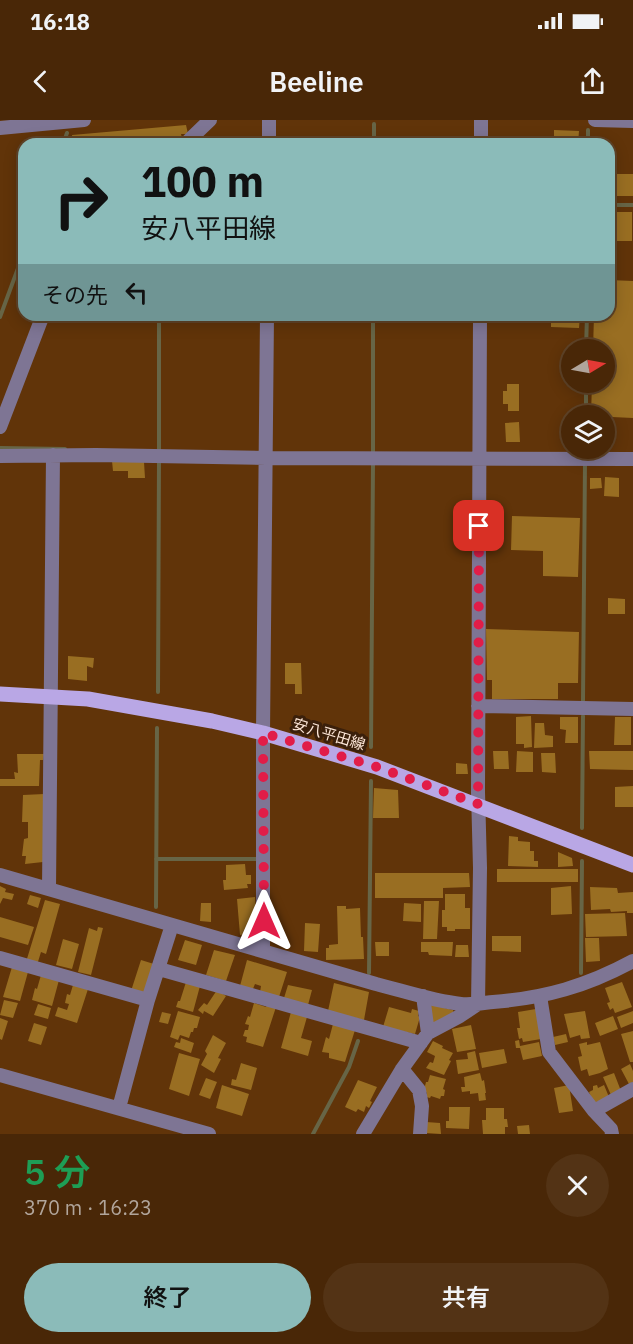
<!DOCTYPE html>
<html lang="ja">
<meta charset="utf-8">
<style>
body{margin:0;font-family:"IBM Plex Sans","Noto Sans JP",sans-serif;background:#533315;color:#f1f3f6;height:100vh;display:flex;flex-direction:column;font-size:22px;white-space:nowrap}
*{box-sizing:border-box;margin:0}
p{font-size:20px;color:#b1a59b}
.icon{flex:none;width:33px;height:33px;fill:none;stroke:currentColor;stroke-width:2;stroke-linecap:round;stroke-linejoin:round}
.map{position:relative;height:1014px;overflow:hidden}
.side{display:flex;flex-direction:column;background:#492707;flex:1}
.side>*{flex:none}
.hud{position:absolute;left:18px;top:18px;width:597px;height:183px;border-radius:18px;box-shadow:0 3px 15px #0003,0 0 0 2px #614428;background:#8bbbb9;color:#111;overflow:hidden}
.needle{width:39px;rotate:80deg}
.fabs{position:absolute;left:561px;top:219px;display:grid;gap:12px}
.fabs a{display:grid;place-items:center;width:54px;height:54px;border-radius:50%;background:#492707;box-shadow:0 3px 15px #0003,0 0 0 2px #614428;font-size:30px}
.pin{position:absolute;display:grid;place-items:center;width:51px;height:51px;color:#fff;margin:-26px;border-radius:12px;box-shadow:0 3px 9px #0006}
.me{position:absolute;width:66px;margin:-33px;rotate:0deg;stroke-linejoin:round;filter:drop-shadow(0 0 4px #0008)}
.turn{display:flex;align-items:center;gap:21px;height:126px;padding:0 24px;font-size:27px}
.turn .icon{width:78px;height:78px;stroke-width:2.5}
.turn b{display:block;font-size:42px;line-height:51px}
.then{display:flex;align-items:center;height:57px;padding:0 24px;background:#0003;gap:12px;font-size:22px}
.round{display:grid;place-items:center;flex:none;width:63px;height:63px;border-radius:32px;background:#533315}
.head{display:flex;align-items:center;justify-content:space-between;height:102px;padding:0 24px}
h1{font-size:36px;font-weight:600;line-height:45px;color:#1e9e55}
.cta{display:flex;gap:12px;margin-top:auto;padding:12px 24px}
.cta a{flex:1;height:69px;border-radius:36px;background:#8bbbb9;color:#111;font-size:24px;font-weight:600;line-height:69px;text-align:center}
.cta a+a{background:#533315;color:#f1f3f6}
.status{display:flex;justify-content:space-between;align-items:center;height:42px;padding:0 30px;background:#492707;direction:ltr}
.status svg{height:16px;fill:currentColor}
header{display:flex;justify-content:space-between;align-items:center;height:78px;padding:0 24px;background:#492707;font-size:27px;font-weight:600}
.map>svg:first-child{display:block}
.lines{fill:none;stroke-linecap:round;stroke-linejoin:round}
.stream{stroke:#676546;stroke-width:4}
.building{fill:#996e22}
.minor{stroke:#7e7594;stroke-width:14}
.major{stroke:#b9a7e5;stroke-width:15}
.route{stroke:#e11d48;stroke-width:10;stroke-dasharray:0 18}
.labels{text-anchor:middle;dominant-baseline:central;stroke-width:6;stroke-linejoin:round;paint-order:stroke}
.street-label{font-size:15px;fill:#fde7d8;stroke:#3b200b}
</style>
<div class="status"><b>16:18</b><svg viewBox="0 0 49 12"><path d="M0 12V9h3v3zM5 12V6h3v6zM10 12V3h3v9zM15 12V0h3v12zM26 1h20v11H26zM47 4h2v5h-2z"/></svg></div>
<header><svg class="icon" aria-label="back" viewBox="0 0 24 24"><path d="M15 5l-7 7 7 7"/></svg>Beeline<svg class="icon" aria-label="share" viewBox="0 0 24 24"><path d="M12 15V3M7 8l5-5 5 5M5 13v7h14v-7"/></svg></header>
<div class="map">
<svg width="633" height="1014" viewBox="0 0 633 1014">
<rect width="100%" height="100%" fill="#613409"/>
<g class="lines">
<path class="stream" d="M374 4V24
M588 10V24
M63 24 67 13
M609 85H633
M0 197 24 132
M586 230 587 195
M586 296V262
M0 328 65 329
M159 332V195
M373 333V195
M158 572 159 340
M583 581 585 342
M371 627 373 343
M582 708 583 596
M156 739H257
M156 787 157 608
M369 853 371 661
M581 853 582 741
M313 1014 349 947 358 921"/>
</g>
<path class="building" d="M186 5 188 14H181L182 18H178V21L170 22 171 24H73L72 15Z
M554 10 579 11 578 24H554Z
M609 54H633V76H609Z
M609 92H632V121H609Z
M609 160 633 161V298L591 296 592 262H604V230H593L594 195H609Z
M551 195H580L579 208 551 207Z
M507 264H519V291H508V284H503V271H507Z
M519 302 520 322H506L505 303Z
M112 341 144 342 145 358H128V351H113Z
M605 357 619 358V377L604 376Z
M590 358H601L602 368 590 369Z
M512 396 580 398 578 457 543 456V431L511 430Z
M608 478 625 479V494H608Z
M486 509 579 512 578 563H558V579H492V560H487Z
M68 536 94 538 93 548 87 546V561L68 559Z
M285 543H301L302 574H295V564H285Z
M531 596 532 627 524 628V624H516V597Z
M560 597H578V623H565L566 610 560 609Z
M615 597H631V625H614Z
M535 603H544L545 615 553 616V627L534 628Z
M493 631H508L509 649H494Z
M517 631 533 632V652H516Z
M589 631H633V650L590 649Z
M541 633H555L556 653 542 652Z
M17 634H44L43 640H40L39 666H0V659H15L14 652 18 653Z
M456 643 467 644 468 654H456Z
M633 666V687H615V667Z
M374 668 398 670 399 698H373Z
M44 674 43 742 25 744 26 736H22L24 719 28 718V702H22L23 675Z
M509 716 518 717V721L530 722V731H534V741H538V747L508 746Z
M558 732 572 738 573 746 558 747Z
M245 744 246 755H251V764H247L248 768 224 770 223 760H226V745Z
M497 749H578V762H497Z
M375 753H469L470 767 443 768V778H375Z
M0 766 6 769 5 772 14 774 12 780 3 778 0 784Z
M571 766 572 794 551 795V768Z
M590 767 617 768 618 773 633 772V793H627V791L611 792 610 789 591 790Z
M445 774H465V788H470V809H455V811H447V807H442V790H445Z
M30 775 41 778 38 788 27 784Z
M255 777 257 813 240 815 237 779Z
M45 780 60 784 46 834 41 832 37 845 26 842Z
M424 781H439L437 819H423Z
M201 783H211V802L200 801Z
M404 783 421 784V802L403 801Z
M337 786H346V789L360 788 361 817H363L364 839 326 840V828H329V825L338 824Z
M625 793 627 816 586 817 585 794Z
M0 797 34 807 28 825 0 817Z
M305 803 320 804 318 832 304 831Z
M98 807 103 808 91 855 78 852 89 808 97 811Z
M492 816H521V832L492 831Z
M585 818H599L600 841 586 842Z
M63 819 79 824 72 849 56 845Z
M185 820 202 825 196 845 178 840Z
M375 822H389V836H376Z
M421 822H453L452 836 429 835 428 832H421Z
M456 825H468L469 837H455Z
M214 830 235 835 226 861 206 855Z
M141 840 154 844 145 874 131 871Z
M247 840 287 852 279 877 260 872 261 866 255 864 252 871 240 866Z
M12 847 28 852 20 881 3 877Z
M41 855 59 860 52 886 32 880 35 868 37 869Z
M186 862 200 866 193 892 176 887 178 881H180Z
M622 862 632 887 615 893 613 888 610 890 607 883 610 882 605 868Z
M334 863 369 872 364 900 328 891Z
M73 865 88 869 77 903 55 896 58 887 67 890 69 884 65 883 67 874 70 875Z
M288 865 312 870 308 885 284 878Z
M217 870 226 876 213 896 204 891 203 894 198 890 204 883 207 885Z
M4 880 18 883 13 898 0 895Z
M254 883 266 887 267 885 276 887 263 927 246 922 247 917 243 916 245 910H248L249 905 245 904 248 896 250 897Z
M38 884 51 888 48 899 34 895Z
M428 884 453 890 454 894 431 904Z
M389 887 411 893 412 889 419 891 418 896 420 897 415 914 383 907Z
M536 889 541 919 523 922 522 918 519 919 517 908H520L518 892Z
M178 891 200 897 197 908H194L193 912H191L189 918 180 915 178 920 170 917Z
M585 891 590 918 581 919 580 915 570 918 564 894Z
M633 891V903L621 908 617 897Z
M162 892 171 894 168 904 159 902Z
M291 892 307 897 301 918 312 921 308 936 281 928Z
M613 896 618 909 600 916 595 903Z
M0 898 8 901 2 920 0 919Z
M34 903 47 907 41 925 28 921Z
M333 904 355 910 345 942 329 938V933L322 932 326 917 329 919Z
M471 905 476 929 457 932 452 909Z
M633 911V942H630L621 914Z
M566 914 568 922 555 925 553 917Z
M213 915 226 923 218 938 221 939 214 953 201 945 207 934 205 931Z
M181 918 194 923 191 933 174 927 176 922 180 923Z
M519 920 520 926 539 922 542 936 523 940 520 928H516L515 921Z
M433 921 443 926 442 928 453 933 449 940 451 941 444 955 426 948 430 942 433 943 435 936 427 932Z
M587 922V925L600 922 608 949 600 953 589 956 587 949 581 951 578 937 582 936 579 924Z
M504 929 507 943 482 948 479 933Z
M475 931 479 950 458 954 456 940 468 939 467 933Z
M179 933 200 939 189 976 169 969Z
M241 943 257 948 251 970 231 965 232 959 236 960Z
M630 944 633 951V962L629 964 621 949Z
M480 953 482 961 484 960 486 973H485L486 980 479 981 478 973 470 974V971L462 972 461 967H465L464 957Z
M614 953 621 971 611 975 603 957Z
M430 955 446 959 443 969 445 970 444 976H441L440 979 431 976 430 978 426 977 427 973 424 970 426 962H428Z
M206 958 217 962 210 979 199 975Z
M358 960 377 967 370 981 372 982 369 988 366 986 364 992 358 989 356 992 345 987Z
M222 965 249 974 242 996 216 988Z
M569 965 573 991 559 993 554 968Z
M597 965 598 968 604 965 609 977 594 983 589 972 593 970V966Z
M449 987H470L469 1009 446 1008V1001H449Z
M486 988H504V999H507L508 1007H505V1014H483L482 1000H486Z
M426 1002 440 1003 441 1014 426 1013Z
M529 1005 530 1014H518L517 1006Z"/>
<g class="lines">
<path class="minor" d="M595 0 633 1
M0 8 84 0
M185 24 210 0
M269 24V0
M481 24V0
M0 307 43 195
M0 336 96 335 266 338 633 339
M478 586 633 589
M0 755 376 864C404 871 433 881 461 884 472 885 483 883 493 882 545 878 587 866 633 841
M49 769 53 335
M263 831V613L267 195
M0 838 148 880
M159 849 421 923
M423 876 428 913
M540 876 549 932 594 991 611 1009 612 1014
M478 884 480 748 478 672 480 195
M402 949 419 970 422 986 420 1014
M0 955 209 1014
M119 988 148 880 172 805
M594 991 633 969
M363 1014 402 949 428 913 460 896 478 884"/>
<path class="major" d="M0 574 88 579 212 601 263 613 377 647 633 745"/>
</g>
<g class="lines">
<path class="route" d="M264 801 263 613 377 647 478 684 479 406"/>
</g>
<g class="labels">
<g class="street-label">
<text transform="translate(329 614) rotate(17)">安八平田線</text>
</g>
</g>
</svg>
<div class="fabs">
<a><svg class="needle" viewBox="-14 -14 28 28"><path d="M0-13l5 13h-10z" fill="#e53935"/><path d="M0 13l5-13h-10z" fill="#b1a59b"/></svg></a>
<a><svg class="icon" aria-label="layers" viewBox="0 0 24 24"><path d="M12 4l9 5-9 5-9-5zM3 14l9 5 9-5"/></svg></a>
</div>
<div class="pin" style="left:479px;top:406px;background:#d93025"><svg class="icon" aria-label="arrive" viewBox="0 0 24 24"><path d="M6 21V4h12l-3 4 3 4H6"/></svg></div>
<svg class="me" style="left:264px;top:801px" viewBox="-20 -20 40 40"><path d="M0-17L14 15 0 8-14 15z" fill="#e11d48" stroke="#fff" stroke-width="4"/></svg>
<div class="hud">
<div class="turn"><svg class="icon" aria-label="right" viewBox="0 0 24 24"><path d="M7 20v-9h11M14 6l5 5-5 5"/></svg><div><b>100 m</b>安八平田線</div></div>
<div class="then">その先<svg class="icon" aria-label="left" viewBox="0 0 24 24"><path d="M17 20v-9H6M10 6l-5 5 5 5"/></svg></div>
</div>
</div>
<section class="side">
<div class="head"><div><h1>5 分</h1><p>370 m · 16:23</p></div><a class="round"><svg class="icon" aria-label="close" viewBox="0 0 24 24"><path d="M6 6l12 12M18 6L6 18"/></svg></a></div>
<div class="cta"><a>終了</a><a>共有</a></div>
</section>
